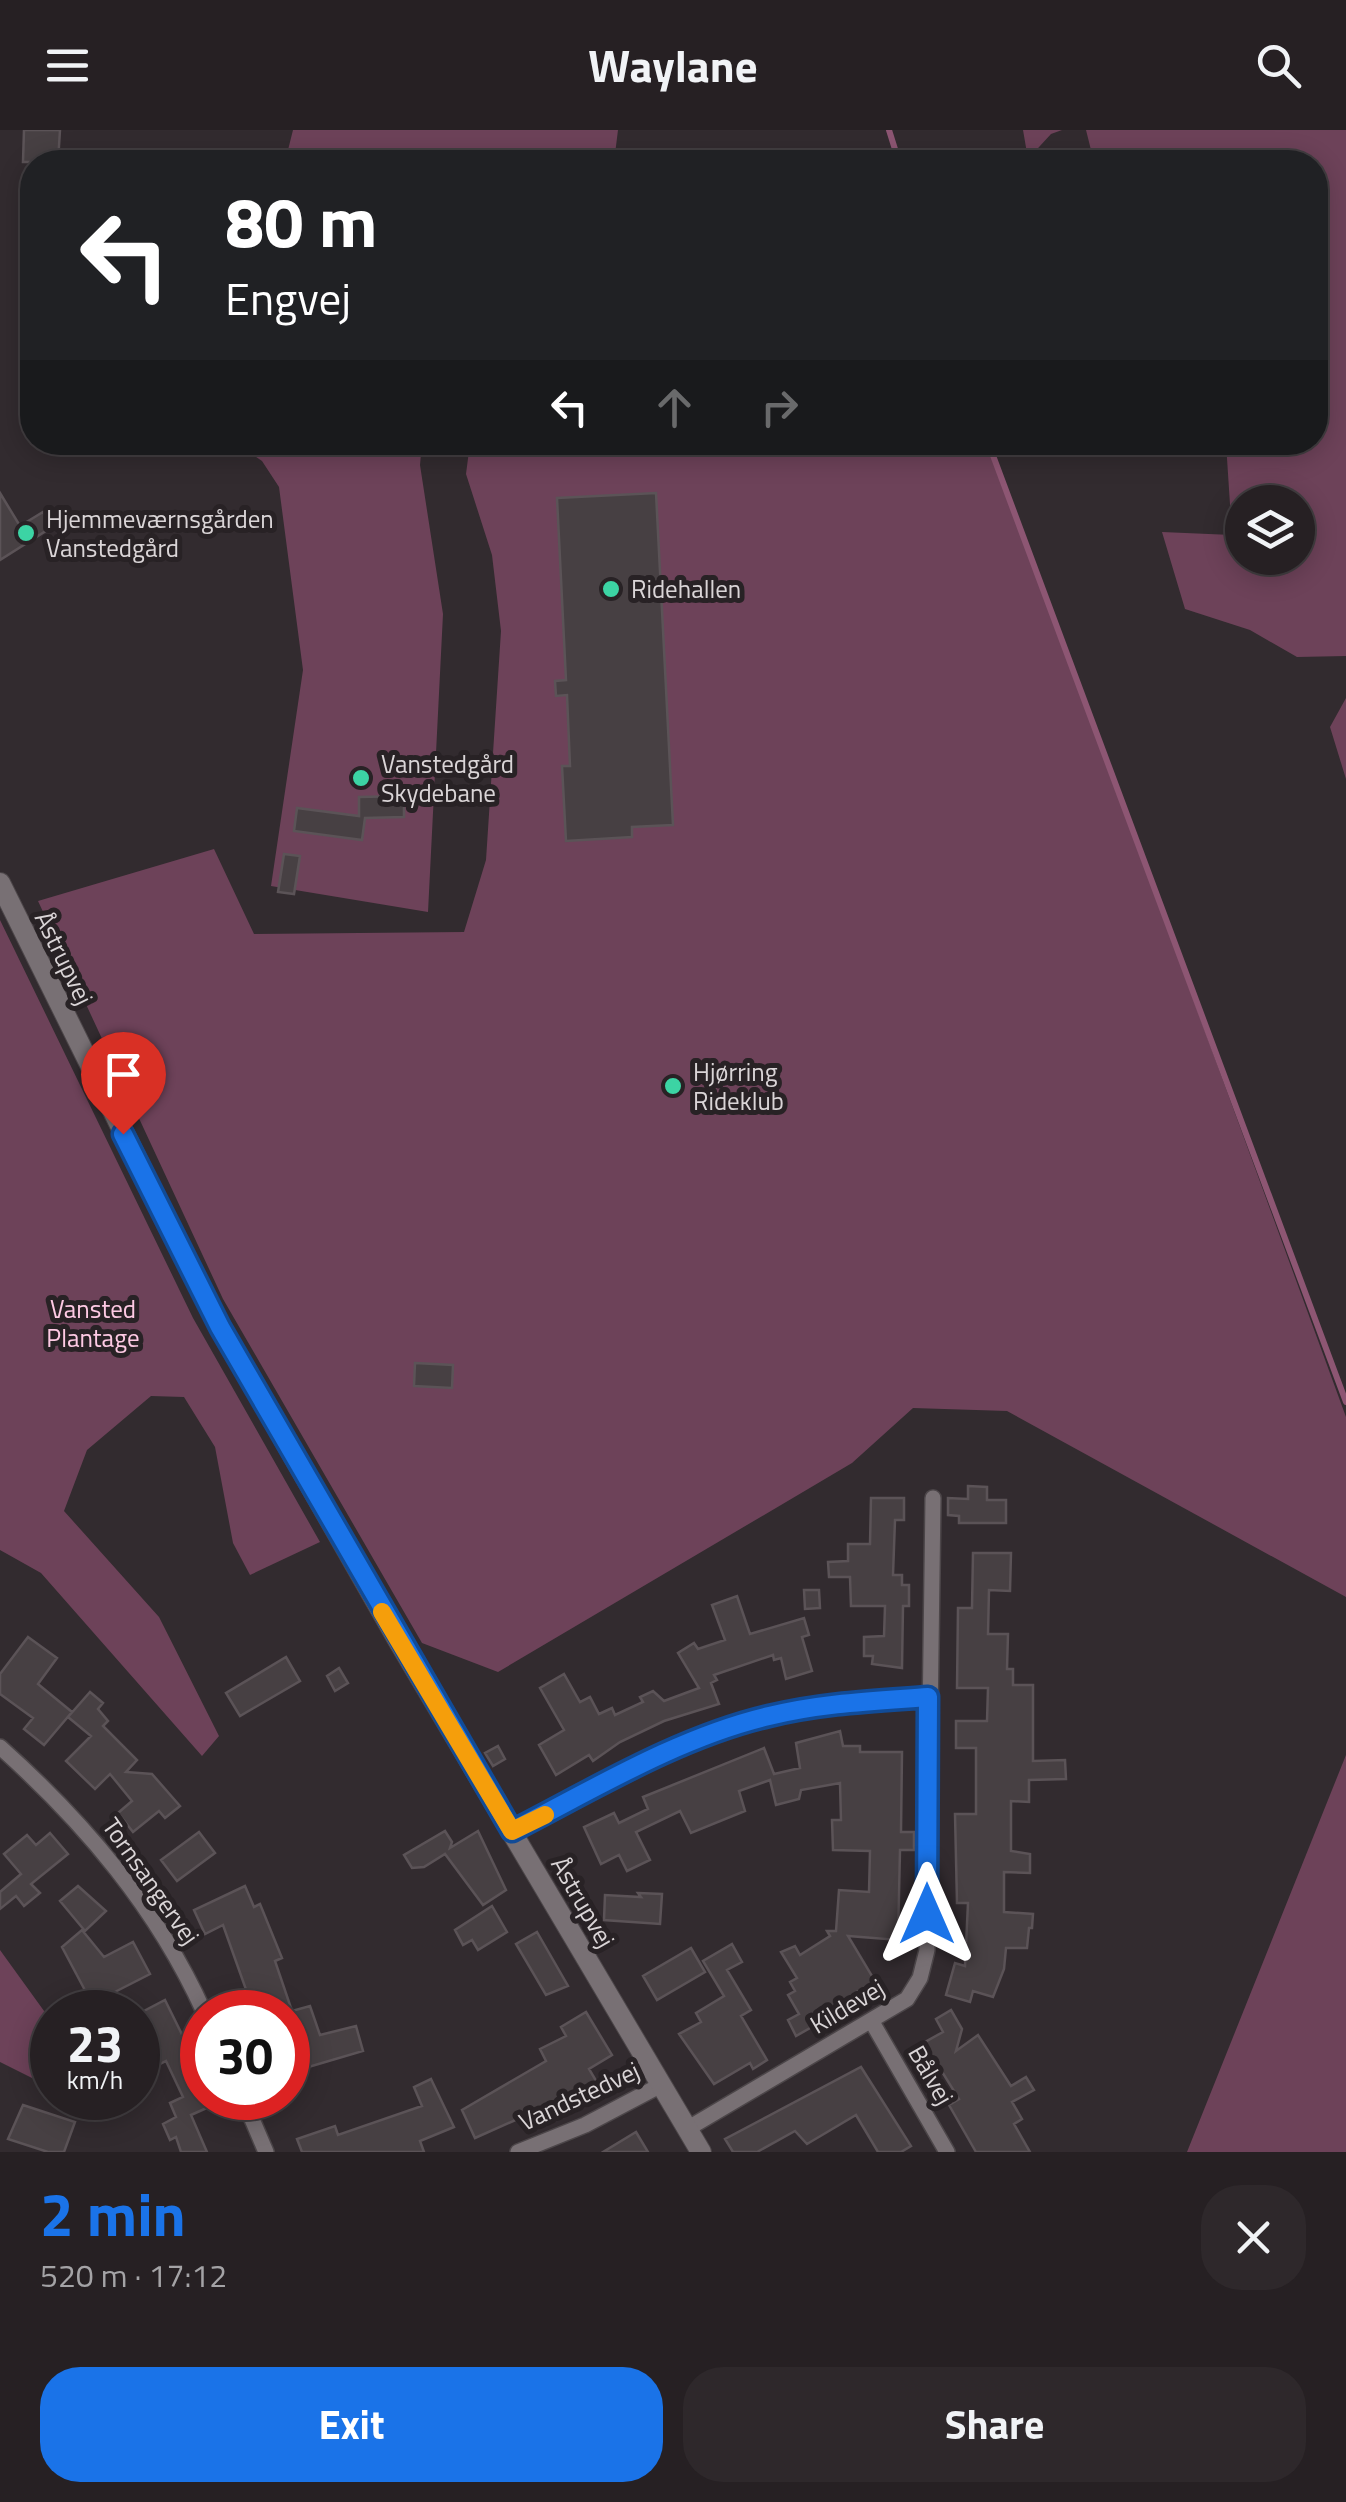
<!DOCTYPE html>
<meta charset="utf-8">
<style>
body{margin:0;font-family:"Titillium Web",sans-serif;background:#2e282b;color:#f1f3f6;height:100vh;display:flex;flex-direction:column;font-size:38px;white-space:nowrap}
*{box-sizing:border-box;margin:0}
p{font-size:32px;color:#a4a3a6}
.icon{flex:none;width:55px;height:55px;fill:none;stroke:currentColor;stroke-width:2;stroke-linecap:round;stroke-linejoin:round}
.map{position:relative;height:2022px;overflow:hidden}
.side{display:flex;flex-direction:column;background:#262023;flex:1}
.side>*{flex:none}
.guide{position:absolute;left:20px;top:20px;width:1308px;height:305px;border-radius:40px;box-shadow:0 5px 25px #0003,0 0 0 2px #423e41;background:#202124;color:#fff;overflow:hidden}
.fabs{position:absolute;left:1225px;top:355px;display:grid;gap:20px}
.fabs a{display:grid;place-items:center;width:90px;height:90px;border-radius:50%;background:#262023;box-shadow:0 5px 25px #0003,0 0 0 2px #423e41;font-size:50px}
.speed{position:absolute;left:30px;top:1860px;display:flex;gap:20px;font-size:50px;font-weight:700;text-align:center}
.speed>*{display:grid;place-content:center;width:130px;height:130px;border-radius:50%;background:#262023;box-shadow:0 5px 25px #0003,0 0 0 2px #423e41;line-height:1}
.speed small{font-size:25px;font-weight:400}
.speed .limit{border:15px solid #d22;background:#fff;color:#111}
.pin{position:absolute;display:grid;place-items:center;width:85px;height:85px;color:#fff;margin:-102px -42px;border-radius:50% 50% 50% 0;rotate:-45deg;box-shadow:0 0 10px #0007}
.pin .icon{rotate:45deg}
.me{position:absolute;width:110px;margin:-55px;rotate:0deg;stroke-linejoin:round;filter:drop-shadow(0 0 8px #0008)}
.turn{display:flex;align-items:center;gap:35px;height:210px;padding:0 40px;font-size:45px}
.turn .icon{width:130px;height:130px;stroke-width:2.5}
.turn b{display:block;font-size:70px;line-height:85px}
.lanes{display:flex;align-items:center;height:95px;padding:0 40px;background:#0003;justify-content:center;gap:50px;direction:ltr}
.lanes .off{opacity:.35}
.round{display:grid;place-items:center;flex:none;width:105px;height:105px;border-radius:40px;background:#2e282b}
.headline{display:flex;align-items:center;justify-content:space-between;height:170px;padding:0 40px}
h1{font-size:60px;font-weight:700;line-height:75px;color:#1a73e8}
.primary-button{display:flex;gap:20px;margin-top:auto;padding:20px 40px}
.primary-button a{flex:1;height:115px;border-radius:40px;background:#1a73e8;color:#fff;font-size:40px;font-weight:700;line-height:115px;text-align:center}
.primary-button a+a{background:#2e282b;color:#f1f3f6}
header{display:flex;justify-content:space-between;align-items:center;height:130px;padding:0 40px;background:#262023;font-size:45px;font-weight:700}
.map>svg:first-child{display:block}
.green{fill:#6d4259;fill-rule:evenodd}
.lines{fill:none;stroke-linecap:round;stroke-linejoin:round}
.stream{stroke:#8d5673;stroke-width:6}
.building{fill:#474043;stroke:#5b5357;stroke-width:2.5}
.minor-casing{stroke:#4c4649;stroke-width:18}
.tertiary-casing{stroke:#4c4649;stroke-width:22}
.minor{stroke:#787074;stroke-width:15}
.tertiary{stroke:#787074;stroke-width:20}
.route-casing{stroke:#114b97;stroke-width:25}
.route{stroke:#1a73e8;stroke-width:18}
.slow{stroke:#f59e0b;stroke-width:18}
.poi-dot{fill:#3cd4a4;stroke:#282225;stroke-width:4}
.labels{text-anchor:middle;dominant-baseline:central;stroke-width:10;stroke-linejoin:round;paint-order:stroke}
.poi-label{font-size:25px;fill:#dad5d7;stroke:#282225;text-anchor:start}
.street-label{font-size:25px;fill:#dad5d7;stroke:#282225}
.park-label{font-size:25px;fill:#fecae4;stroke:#282225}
</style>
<header><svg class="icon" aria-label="menu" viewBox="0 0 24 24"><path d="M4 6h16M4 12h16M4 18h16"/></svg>Waylane<svg class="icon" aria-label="search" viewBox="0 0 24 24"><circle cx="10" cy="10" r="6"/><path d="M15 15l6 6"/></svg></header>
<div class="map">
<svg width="1346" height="2022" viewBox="0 0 1346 2022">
<rect width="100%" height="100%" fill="#322b2f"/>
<path class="green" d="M293 0H618L614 32H285Z
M1023 0H1062L1051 4 1028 29Z
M1086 0H1346V526L1297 527 1250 500 1185 479 1162 402 1232 405 1226 313 1315 312V32H1094ZM1242 372H1298V428H1242Z
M209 313H422L420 335 443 484 428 782 271 756 303 540 279 357 262 331 243 318Z
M470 313H990L1346 1287V1467L1007 1281 913 1278 852 1333 498 1542 422 1513 223 1169 38 771 214 719 254 804 464 802 486 730 501 501 492 425 466 344Z
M1346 568V649L1330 597Z
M0 790 193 1188 320 1412 250 1445 233 1413 215 1317 184 1267 151 1266 87 1320 64 1381 159 1487 219 1606 202 1626 41 1443 0 1420Z
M1346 1625V2022H1187Z
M0 1820 52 1892V1958L0 1932Z"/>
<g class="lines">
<path class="stream" d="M889 0 899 32
M988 312 1346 1272"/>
</g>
<path class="building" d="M24 0H60L58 32H23Z
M0 363 20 396 43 382 52 397 0 430Z
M656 363 673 695 632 697V707L566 711 562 636H570L567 565 556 566 555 551 566 550 557 368Z
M404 666V687L365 688 362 710 294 701 297 678 359 686V667Z
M284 724 300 726 294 764 278 762Z
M415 1233 453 1235 452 1258 414 1256Z
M968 1356 987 1357V1370H1006V1393H959V1386L948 1385V1368L968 1369Z
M871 1368H904V1390H895L893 1445H902V1455H909V1476H903L902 1538 872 1534 873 1526H864V1507L884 1506 885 1476H851L850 1447H829L828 1432 848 1431V1414H870Z
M973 1423H1011L1010 1461 989 1460 988 1504H1008L1007 1539H1013V1555H1033V1631L1065 1630 1066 1649 1029 1650V1672L1011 1671V1721L1030 1724V1743L1004 1742V1782L1033 1784 1032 1798H1029L1027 1818H1006L1004 1839 993 1867 973 1861 970 1872 946 1865 955 1833 965 1836 968 1773H957L955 1684H976V1618H956V1591H987L988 1558H957L958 1478H972Z
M804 1460H819L820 1478 805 1479Z
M737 1466 750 1504 804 1488 809 1505 802 1507 812 1541 786 1549 781 1528 774 1530 773 1525 714 1545 717 1550 711 1553 719 1574 664 1591 620 1612 593 1631 589 1625 556 1645 539 1615 564 1600 540 1558 564 1544 580 1572 590 1567 599 1584 612 1578 615 1585 643 1572 640 1567 653 1561 664 1571 699 1558 678 1523 694 1513 698 1519 725 1510 712 1475Z
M28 1507 57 1528 38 1554 72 1582 44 1615 24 1599 33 1588 0 1564V1544Z
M286 1527 300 1551 240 1586 226 1563Z
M339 1538 348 1553 335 1561 327 1546Z
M90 1562 103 1573 98 1579 108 1591 103 1596 137 1630 126 1642 152 1644 180 1676 165 1688 159 1681 133 1702 118 1683 132 1671 110 1644 95 1659 66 1631 91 1606 68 1587Z
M840 1601 843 1616H860V1622H902L901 1702H914V1720H900L898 1810 848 1806 875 1851 830 1878 833 1885 796 1906 788 1890 799 1884 788 1865 795 1861 790 1852 797 1848 781 1822 795 1816 800 1825 830 1806 827 1801H836L839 1760 869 1762 870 1721 833 1720 832 1690H841L840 1653 801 1660 799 1669 776 1675 770 1650 739 1661 745 1681 691 1703 680 1681 636 1702 650 1730 627 1741 619 1725 601 1734 584 1697 614 1683 619 1693 648 1679 643 1667 764 1618 774 1644 800 1638 796 1613Z
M498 1616 505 1629 493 1636 485 1623Z
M445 1701 452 1712 450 1718 478 1701 506 1760 483 1775 445 1724 424 1737 412 1738 404 1725Z
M199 1702 215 1723 177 1751 161 1730Z
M50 1703 68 1724 31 1754 40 1763 24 1776 16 1766 0 1779V1762L21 1744 4 1724 27 1705 36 1715Z
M78 1756 106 1781 85 1801 60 1771Z
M245 1756 254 1777 260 1774 282 1828 275 1831 292 1881 310 1876 320 1905 356 1896 363 1921 288 1943V1923L302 1919 290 1882H254L223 1795 205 1804 194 1780Z
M638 1763 662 1764 660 1794 604 1790 605 1765 641 1767Z
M492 1776 507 1802 478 1820 472 1810 463 1815 455 1800Z
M82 1800 104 1827 133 1812 150 1844 107 1866 113 1878 103 1882H87L81 1870 88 1866 62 1817Z
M537 1802 568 1856 546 1865 516 1814Z
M732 1814 742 1832 727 1840 751 1880 741 1886 767 1930 753 1939 750 1933 714 1954 679 1904 701 1892 696 1883 724 1866 703 1831Z
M691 1818 705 1842 657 1870 643 1846Z
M165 1870 202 1945V1968H229L191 1985 207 2022H181L176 2007 170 2010 163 1994 176 1987 170 1973 183 1967 166 1931 154 1937 147 1924 160 1918 142 1882Z
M951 1880 962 1899 956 1921 978 1905 1011 1956 1026 1947 1034 1960 1012 1972 1022 1989 1014 1994 1030 2022H976L949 1975 959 1969 936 1932 928 1937 916 1917 943 1902 936 1889Z
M586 1882 612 1925 589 1939 598 1954 531 1988 529 1984 475 2008 462 1980 546 1931 540 1919 566 1906 561 1897Z
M861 1937 911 2016 901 2022H878L856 1985 807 2014 795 2001 757 2022H733L725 2009Z
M431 1949 454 1997 420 2011 424 2022H302L297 2009 335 1996 338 2005 422 1976 414 1957Z
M23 1975 75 1992 64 2022H48L8 2009Z
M636 2002 648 2022H603Z"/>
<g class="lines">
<g class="minor-casing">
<path id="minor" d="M0 1617C85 1693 157 1778 204 1882
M512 1701C594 1659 679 1606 769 1586 822 1573 874 1571 928 1567
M872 1892 947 2022
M243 1968 266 2022
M687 1999 907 1869 920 1848 927 1820 933 1368
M518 2022 585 1995 661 1955"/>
</g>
<g class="tertiary-casing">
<path id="tertiary" d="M0 753 220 1197 398 1510 701 2022"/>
</g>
<use href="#minor" class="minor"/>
<use href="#tertiary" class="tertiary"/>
</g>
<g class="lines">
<g class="route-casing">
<path id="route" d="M123 1004 220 1197 512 1701C594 1659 679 1607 769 1586 822 1573 874 1571 928 1567L927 1784"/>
</g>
<use href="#route" class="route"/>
<path class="slow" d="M382 1482 512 1701 545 1685"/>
</g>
<g class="poi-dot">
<circle cx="26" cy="403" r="10"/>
<circle cx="611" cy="459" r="10"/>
<circle cx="361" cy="648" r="10"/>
<circle cx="673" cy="956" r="10"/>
</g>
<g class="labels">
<g class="poi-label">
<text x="46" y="389">Hjemmeværnsgården<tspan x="46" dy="29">Vanstedgård</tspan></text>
<text x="631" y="459">Ridehallen</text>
<text x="381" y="634">Vanstedgård<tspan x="381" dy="29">Skydebane</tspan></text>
<text x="693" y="942">Hjørring<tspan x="693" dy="29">Rideklub</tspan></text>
</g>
<g class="street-label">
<text transform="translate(64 828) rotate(64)">Åstrupvej</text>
<text transform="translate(151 1751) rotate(55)">Tornsangervej</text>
<text transform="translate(583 1772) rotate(60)">Åstrupvej</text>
<text transform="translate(847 1876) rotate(-31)">Kildevej</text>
<text transform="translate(931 1945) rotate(60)">Bålvej</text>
<text transform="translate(579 1966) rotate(-25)">Vandstedvej</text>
</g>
<g class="park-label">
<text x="93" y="1179">Vansted<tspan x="93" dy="29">Plantage</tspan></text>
</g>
</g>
</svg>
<div class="fabs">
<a><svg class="icon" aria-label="layers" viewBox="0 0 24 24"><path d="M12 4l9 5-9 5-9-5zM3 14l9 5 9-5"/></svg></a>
</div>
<div class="speed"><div>23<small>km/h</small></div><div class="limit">30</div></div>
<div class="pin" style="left:123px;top:1004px;background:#d93025"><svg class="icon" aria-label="arrive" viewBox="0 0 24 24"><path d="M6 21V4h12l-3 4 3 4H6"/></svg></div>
<svg class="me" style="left:927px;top:1784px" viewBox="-20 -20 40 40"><path d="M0-17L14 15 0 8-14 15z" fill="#1a73e8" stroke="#fff" stroke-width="4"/></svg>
<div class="guide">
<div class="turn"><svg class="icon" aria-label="left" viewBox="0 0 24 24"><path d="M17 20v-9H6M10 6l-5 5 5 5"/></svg><div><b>80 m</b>Engvej</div></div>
<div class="lanes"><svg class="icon" aria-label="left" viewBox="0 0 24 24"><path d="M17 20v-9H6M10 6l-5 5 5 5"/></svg><svg class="icon off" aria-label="ahead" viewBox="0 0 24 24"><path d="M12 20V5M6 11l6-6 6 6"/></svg><svg class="icon off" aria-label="right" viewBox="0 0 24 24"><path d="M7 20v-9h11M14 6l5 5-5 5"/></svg></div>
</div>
</div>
<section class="side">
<div class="headline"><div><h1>2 min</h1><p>520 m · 17:12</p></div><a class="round"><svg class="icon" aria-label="close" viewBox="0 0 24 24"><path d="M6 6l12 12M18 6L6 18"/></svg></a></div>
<div class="primary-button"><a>Exit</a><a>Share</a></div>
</section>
